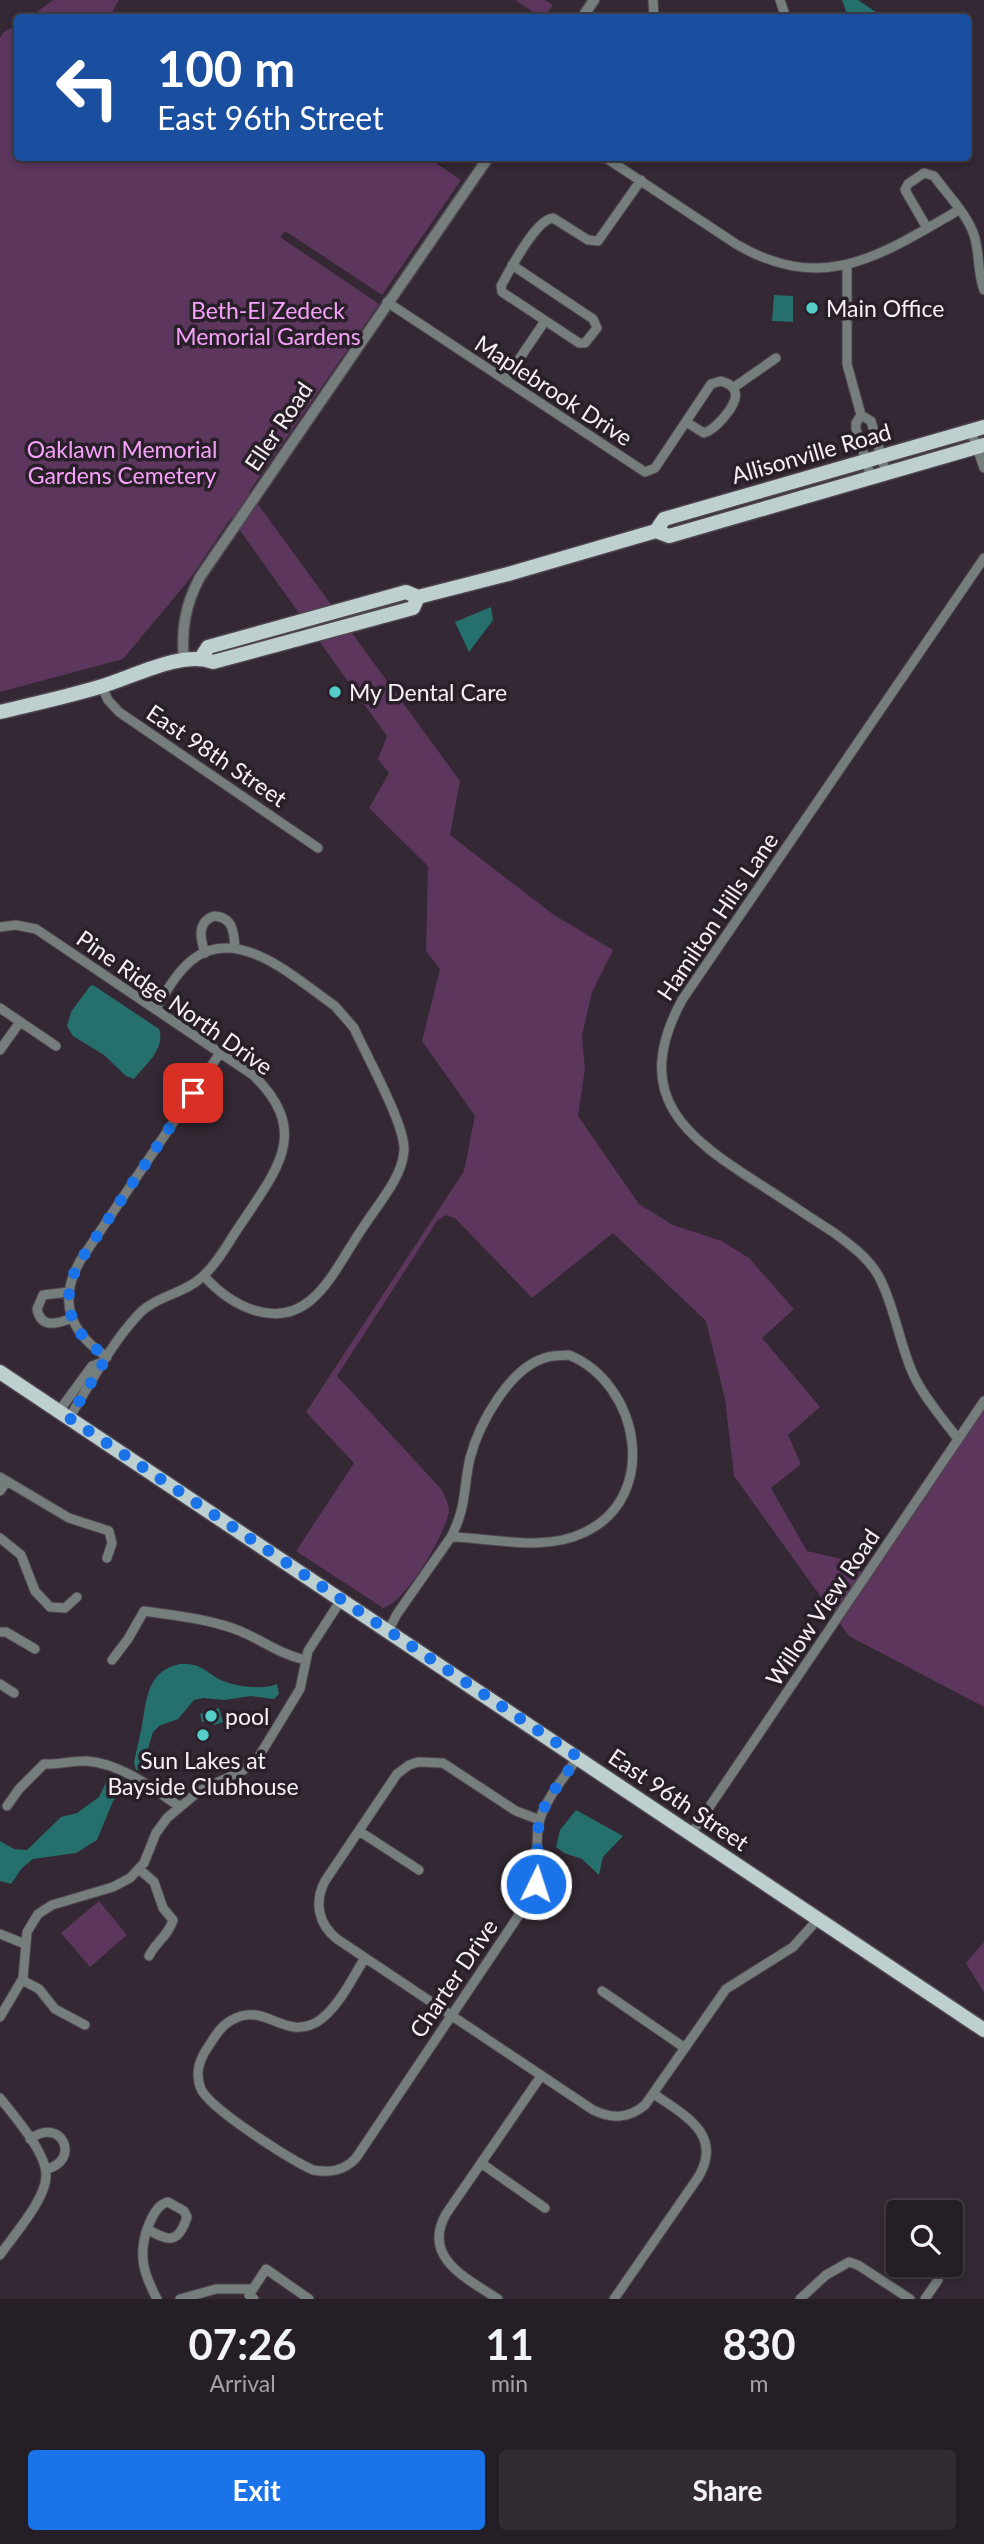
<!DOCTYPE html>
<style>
body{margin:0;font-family:Lato,sans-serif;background:#322b32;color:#f1f3f6;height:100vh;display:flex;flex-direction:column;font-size:26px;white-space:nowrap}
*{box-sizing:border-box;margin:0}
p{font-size:23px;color:#a4a2a7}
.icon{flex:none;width:38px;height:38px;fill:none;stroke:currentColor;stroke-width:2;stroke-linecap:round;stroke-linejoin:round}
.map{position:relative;height:2299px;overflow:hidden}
.side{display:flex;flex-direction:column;background:#261e26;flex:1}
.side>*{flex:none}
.banner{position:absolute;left:14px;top:14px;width:957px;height:147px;border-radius:7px;box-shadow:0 4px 10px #0003,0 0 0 2px #423c43;background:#1a4fa0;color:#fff;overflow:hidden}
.fabs{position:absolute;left:886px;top:2200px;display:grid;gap:14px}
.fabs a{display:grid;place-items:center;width:77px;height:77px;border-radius:7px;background:#261e26;box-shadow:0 4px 10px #0003,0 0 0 2px #423c43;font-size:35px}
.pin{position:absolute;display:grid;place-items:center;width:60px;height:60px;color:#fff;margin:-30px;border-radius:14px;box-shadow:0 4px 10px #0006}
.me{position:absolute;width:77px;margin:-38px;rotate:4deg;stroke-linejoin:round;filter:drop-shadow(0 0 5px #0008)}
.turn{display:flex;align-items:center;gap:24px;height:147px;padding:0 28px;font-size:32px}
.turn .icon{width:91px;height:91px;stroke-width:2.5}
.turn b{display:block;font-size:49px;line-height:60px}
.eta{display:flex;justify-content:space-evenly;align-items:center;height:119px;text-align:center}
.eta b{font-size:42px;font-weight:700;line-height:49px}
.button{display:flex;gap:14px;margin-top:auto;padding:14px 28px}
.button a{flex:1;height:80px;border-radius:7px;background:#1a73e8;color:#fff;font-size:28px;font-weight:700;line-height:80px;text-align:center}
.button a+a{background:#322b32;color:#f1f3f6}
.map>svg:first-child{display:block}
.green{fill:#5c365d}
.water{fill:#25706c}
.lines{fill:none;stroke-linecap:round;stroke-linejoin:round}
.minor-casing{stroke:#4e444e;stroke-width:11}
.tertiary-casing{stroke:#4e444e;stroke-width:13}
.primary-casing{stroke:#4e444e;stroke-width:17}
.minor{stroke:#757e7d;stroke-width:9}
.tertiary{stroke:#757e7d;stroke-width:10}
.primary{stroke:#bdd0cf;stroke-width:14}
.route{stroke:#1a73e8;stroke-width:12;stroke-dasharray:0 21.6}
.poi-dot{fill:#54cdc7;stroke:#291f29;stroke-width:2.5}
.labels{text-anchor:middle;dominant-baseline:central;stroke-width:7;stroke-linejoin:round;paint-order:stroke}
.poi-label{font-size:23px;fill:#f7f0f7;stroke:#291f29;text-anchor:start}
.park-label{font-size:23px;fill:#f7a2fa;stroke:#291f29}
.street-label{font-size:23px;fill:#f7f0f7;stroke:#291f29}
</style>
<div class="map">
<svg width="984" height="2299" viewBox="0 0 984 2299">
<rect width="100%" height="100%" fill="#332833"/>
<path class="green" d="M53 0H119L111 14 114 17H30Z
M515 0H545L553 5 544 17H541Z
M17 25 18 158H428L461 180 382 295 285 231 280 237 379 304 249 492 460 781 450 835 554 915 613 950 592 992 582 1036 585 1069 578 1116 639 1204 673 1225 722 1241 749 1258 794 1309 762 1338 820 1407 788 1435 801 1464 771 1488 807 1551 855 1562 867 1580 984 1409V1707L849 1636 734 1476 725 1399 706 1321 613 1233 532 1298 455 1218 445 1215 437 1221 337 1376 442 1490C445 1497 449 1504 449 1511 446 1534 405 1603 383 1608L296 1551 354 1463 306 1412 464 1171 475 1116 422 1041 440 969 426 951 428 866 369 808 389 773 378 759 387 736 231 518 189 580 123 659 0 692V38L4 32Z
M99 1901 127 1935 90 1967 61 1933Z
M984 1942V1993L966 1963Z"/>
<path class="water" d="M858 0 883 17H848L842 0Z
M774 295 793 296V322L772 321Z
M491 607 493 620 469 652 455 622Z
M93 985 159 1029C166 1049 145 1065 134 1079L126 1076 104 1055 73 1036 67 1026 71 1012 90 986Z
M180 1664C201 1663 203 1670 219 1679 234 1687 263 1690 277 1684L279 1694 274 1699 251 1696 224 1700 204 1698 194 1700 178 1719 159 1726 153 1732 147 1752 148 1768 136 1770 134 1763C136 1750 140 1738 142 1725 147 1698 147 1671 180 1664Z
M219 1708 223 1722 214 1725 211 1719 202 1722 200 1714Z
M109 1776 128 1781 126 1787 113 1801 97 1840 76 1853 33 1859 22 1868 11 1884 0 1881V1841L14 1849 27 1850 61 1817 77 1813 99 1797Z
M576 1810 623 1836 603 1857 599 1875 582 1859 564 1853 556 1847 560 1830Z"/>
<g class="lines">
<g class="minor-casing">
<path id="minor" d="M653 0 654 18
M780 0 786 18
M606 158 736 244C824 296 882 254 959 210
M927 228 905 190 908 184 924 173 934 176C947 194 967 214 974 235 980 253 977 272 984 290
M512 265 593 319 597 328 585 343H579L502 292 501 286C510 270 535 220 553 218L588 240 598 241 641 180
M847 265V364L861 415 856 423V429L871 477
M387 302 645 472 655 468 711 384 721 381C727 383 733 385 735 392 739 404 715 430 704 433L686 422
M505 380 545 321
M733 388 776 358
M861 415 871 421 886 473
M971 431 984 468
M102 687 108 700 119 712 318 848
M0 927 16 925 36 929 253 1075C310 1130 279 1167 243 1221 230 1239 219 1262 202 1277 184 1294 155 1296 138 1315 110 1345 91 1383 69 1418
M205 953C200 938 197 922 214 916 233 917 234 932 235 948
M0 1008 56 1046
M156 1008C166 992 176 973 192 960 238 923 297 980 335 1006L354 1028C366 1055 406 1126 404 1151 402 1178 378 1204 364 1226 347 1250 333 1281 311 1300 275 1330 230 1305 204 1276
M0 1050 20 1022
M68 1292 43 1295 37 1309C41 1329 57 1324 72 1318
M569 1355C640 1384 661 1498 583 1533 543 1552 495 1538 451 1537 467 1506 463 1489 470 1458 479 1424 510 1366 548 1357 555 1355 562 1356 569 1355Z
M107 1357C69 1332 58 1301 80 1261L220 1053
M59 1411 92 1366 103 1362
M958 1439C943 1419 925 1399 914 1376 900 1346 896 1313 882 1283 873 1261 852 1246 833 1232 809 1217 785 1200 761 1185 685 1137 630 1096 682 1000L984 558
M0 1477 69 1518 109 1531 112 1543 107 1558
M0 1491 7 1481
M0 1538 21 1555 35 1591 50 1607 65 1608 77 1597
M388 1631 397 1614 451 1537
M0 1632H6L35 1649
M112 1660 128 1639 144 1611C177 1616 210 1619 240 1631 264 1641 277 1653 305 1660
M0 1684 14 1693
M7 1806 19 1789 44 1764C59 1765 75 1760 87 1761 122 1764 152 1788 180 1807
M540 1820 516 1811 443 1763 418 1762 409 1765 397 1774 325 1881C314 1902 318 1924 337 1939L593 2110C612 2119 628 2119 645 2105L726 1989 793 1947 818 1919
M359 1831 419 1870
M691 1834 984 1401
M139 1869 154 1882 163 1908 173 1920C169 1935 155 1943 149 1956
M0 1934 25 1944
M365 1958C352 1978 338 2009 317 2022 286 2039 269 2008 241 2016 225 2021 218 2031 210 2044 200 2058 194 2072 201 2089 210 2109 291 2160 313 2170 330 2173 344 2171 356 2158L527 1903C544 1874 533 1853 539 1823 544 1800 565 1777 578 1757
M22 1980 39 1989 55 2009 85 2025
M602 1991 685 2048
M0 2017 23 1978 27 1932 38 1914 52 1905 113 1887 130 1878 144 1863 156 1833 167 1818 199 1791 242 1771 258 1758 300 1689 308 1651 341 1600
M0 2098C14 2116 47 2153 46 2176 46 2199 13 2236 0 2255
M30 2139C63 2115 81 2162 46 2169
M481 2163 545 2208
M168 2202 184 2211 187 2217C178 2245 168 2241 147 2229 151 2219 157 2204 168 2202Z
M147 2229C138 2257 144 2274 157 2299
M180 2299 216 2289H252
M254 2299 249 2295 266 2269 309 2299
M498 2299C468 2279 421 2258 446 2214L541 2076
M614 2299 699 2176C723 2134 684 2115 654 2094
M800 2299 826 2275 849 2262 858 2265 910 2299
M925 2299 938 2280"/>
</g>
<g class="tertiary-casing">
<path id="tertiary" d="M582 18 594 0
M184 661C181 630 185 605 200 577L488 158"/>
</g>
<g class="primary-casing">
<path id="primary" d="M656 531 664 519 984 427
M201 658 208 647 406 592 418 597 508 574 656 531 669 536 984 445
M0 712C33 704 66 697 99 687 132 678 180 650 213 662L413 608 418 597
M0 1372 984 2030"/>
</g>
<use href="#minor" class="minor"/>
<use href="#tertiary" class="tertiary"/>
<use href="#primary" class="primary"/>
</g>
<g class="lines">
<path class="route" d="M193 1093 80 1261C58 1301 69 1332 107 1357L69 1418 578 1757C565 1777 543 1800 539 1824 535 1844 540 1864 536 1884"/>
</g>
<g class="poi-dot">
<circle cx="812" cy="308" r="7"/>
<circle cx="335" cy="692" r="7"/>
<circle cx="211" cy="1716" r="7"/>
<circle cx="203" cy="1735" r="7"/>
</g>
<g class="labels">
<g class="poi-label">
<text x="826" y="308">Main Office</text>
<text x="349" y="692">My Dental Care</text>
<text x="225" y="1716">pool</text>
<text x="203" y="1760" text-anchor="middle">Sun Lakes at<tspan x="203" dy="26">Bayside Clubhouse</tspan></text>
</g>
<g class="park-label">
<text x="268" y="310">Beth-El Zedeck<tspan x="268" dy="26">Memorial Gardens</tspan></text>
<text x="122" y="449">Oaklawn Memorial<tspan x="122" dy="26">Gardens Cemetery</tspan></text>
</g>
<g class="street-label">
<text transform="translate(554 390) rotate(33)">Maplebrook Drive</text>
<text transform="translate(278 426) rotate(-56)">Eller Road</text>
<text transform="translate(811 453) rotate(-16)">Allisonville Road</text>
<text transform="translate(217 755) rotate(34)">East 98th Street</text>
<text transform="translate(717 916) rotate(-56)">Hamilton Hills Lane</text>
<text transform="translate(175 1002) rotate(35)">Pine Ridge North Drive</text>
<text transform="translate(822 1607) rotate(-56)">Willow View Road</text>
<text transform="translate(679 1799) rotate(34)">East 96th Street</text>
<text transform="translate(453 1978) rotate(-56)">Charter Drive</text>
</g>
</g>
</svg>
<div class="fabs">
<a><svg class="icon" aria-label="search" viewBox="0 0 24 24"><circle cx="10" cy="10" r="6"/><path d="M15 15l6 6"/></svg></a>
</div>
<div class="pin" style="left:193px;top:1093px;background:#d93025"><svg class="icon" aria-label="arrive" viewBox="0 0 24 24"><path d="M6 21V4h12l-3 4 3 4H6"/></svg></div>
<svg class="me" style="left:536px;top:1884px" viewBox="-20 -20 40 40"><circle r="17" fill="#1a73e8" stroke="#fff" stroke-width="3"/><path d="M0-11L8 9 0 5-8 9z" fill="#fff"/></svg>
<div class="banner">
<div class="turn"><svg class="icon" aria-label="left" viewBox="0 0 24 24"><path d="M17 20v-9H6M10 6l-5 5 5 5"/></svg><div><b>100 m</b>East 96th Street</div></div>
</div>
</div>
<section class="side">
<div class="eta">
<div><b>07:26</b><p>Arrival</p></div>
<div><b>11</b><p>min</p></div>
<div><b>830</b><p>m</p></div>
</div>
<div class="button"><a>Exit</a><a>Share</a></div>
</section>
